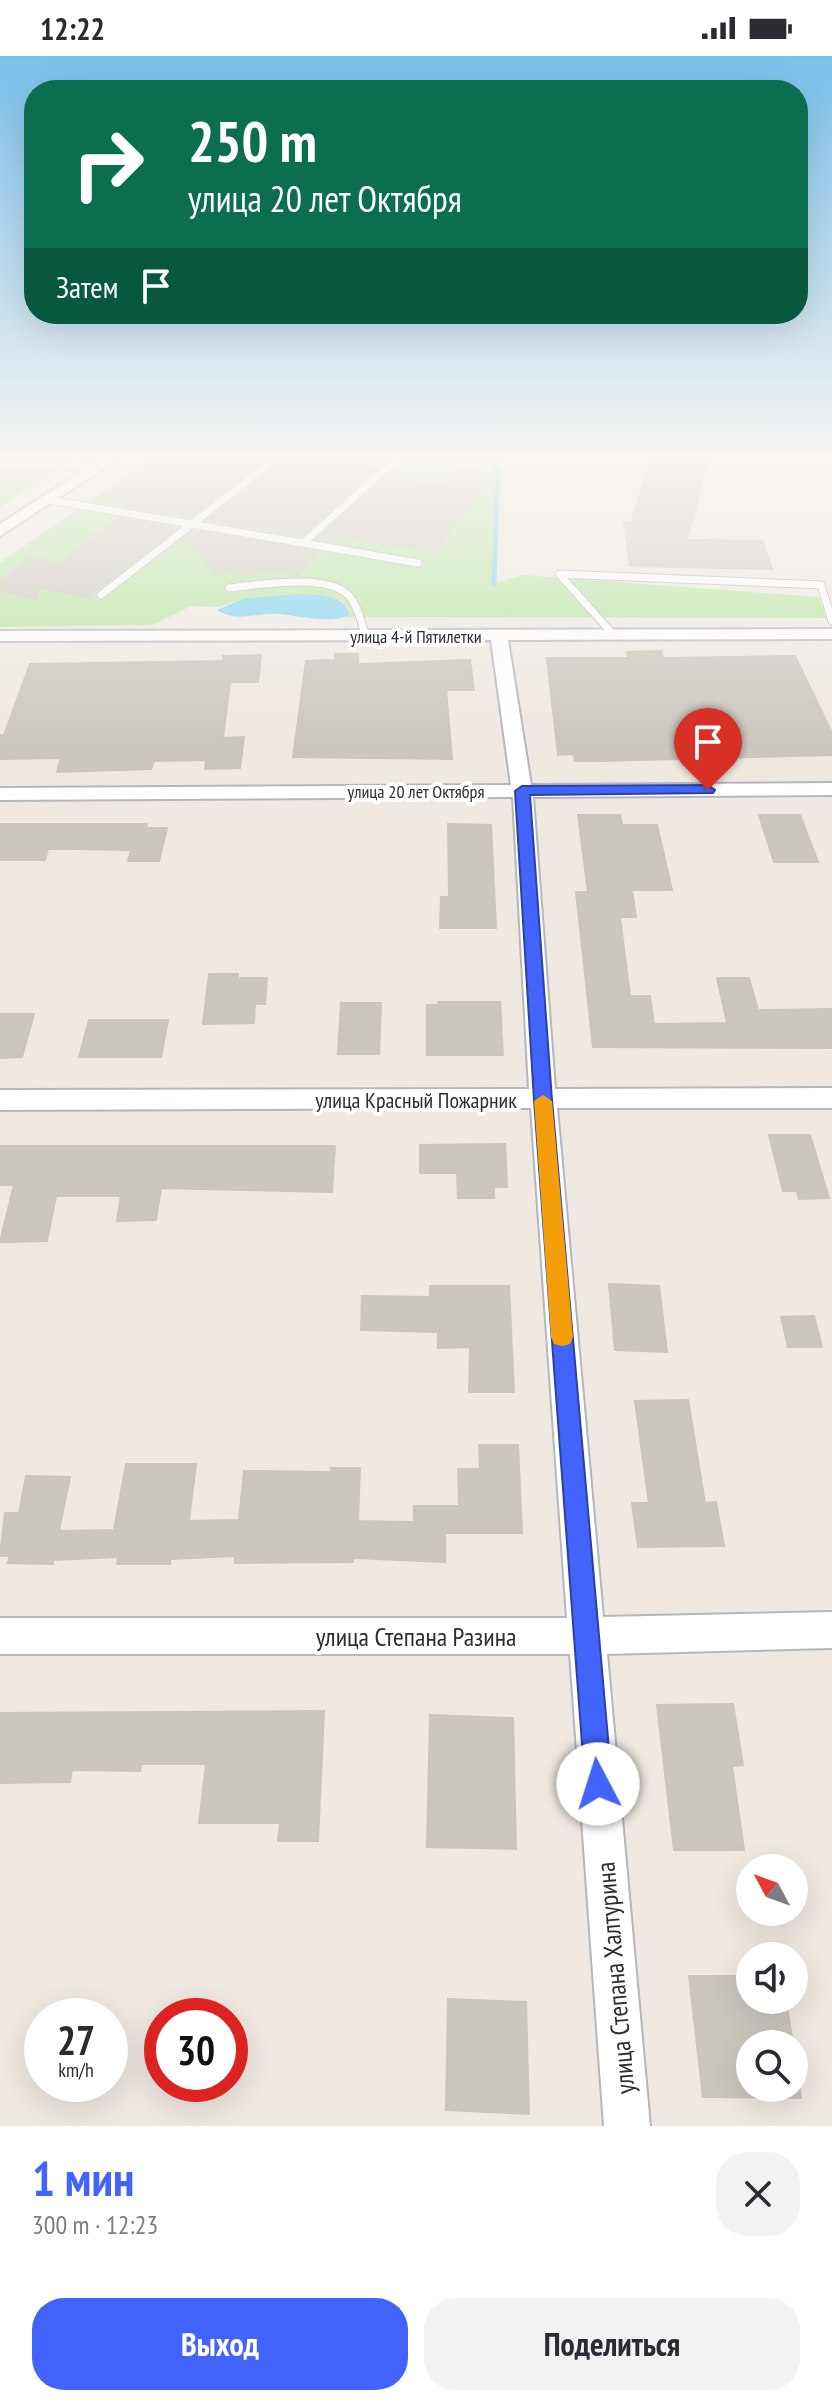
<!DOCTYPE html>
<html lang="ru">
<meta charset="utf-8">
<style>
body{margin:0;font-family:"PT Sans Narrow",sans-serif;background:#f2f2f3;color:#2b2b33;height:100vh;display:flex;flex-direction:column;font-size:30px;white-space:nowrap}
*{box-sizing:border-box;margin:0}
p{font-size:26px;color:#7c7c81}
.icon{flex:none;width:44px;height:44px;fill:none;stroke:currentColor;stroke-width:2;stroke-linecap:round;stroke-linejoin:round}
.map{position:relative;height:2070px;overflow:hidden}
.details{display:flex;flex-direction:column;background:#fff;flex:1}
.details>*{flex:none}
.guide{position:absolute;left:24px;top:24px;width:784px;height:244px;border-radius:32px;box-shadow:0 8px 32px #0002;background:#0b6e4f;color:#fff;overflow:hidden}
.needle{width:52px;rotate:311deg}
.buttons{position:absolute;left:736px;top:1798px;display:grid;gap:16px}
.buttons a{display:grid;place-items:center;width:72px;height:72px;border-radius:50%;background:#fff;box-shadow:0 8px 32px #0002;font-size:40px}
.speed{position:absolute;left:24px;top:1942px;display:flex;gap:16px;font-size:40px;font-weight:700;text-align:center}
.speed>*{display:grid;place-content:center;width:104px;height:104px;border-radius:50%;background:#fff;box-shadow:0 8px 32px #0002;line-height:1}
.speed small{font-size:20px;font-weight:400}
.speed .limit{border:12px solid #d22;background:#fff;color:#111}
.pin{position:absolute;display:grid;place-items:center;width:68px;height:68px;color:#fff;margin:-82px -34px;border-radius:50% 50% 50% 0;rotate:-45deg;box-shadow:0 0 8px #0007}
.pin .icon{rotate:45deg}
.me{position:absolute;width:88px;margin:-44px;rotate:355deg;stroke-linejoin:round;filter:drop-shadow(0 0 6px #0008)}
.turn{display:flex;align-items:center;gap:28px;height:168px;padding:0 32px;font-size:36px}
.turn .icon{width:104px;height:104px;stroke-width:2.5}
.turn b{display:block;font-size:56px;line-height:68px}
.then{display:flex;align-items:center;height:76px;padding:0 32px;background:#0003;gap:16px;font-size:30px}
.round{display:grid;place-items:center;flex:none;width:84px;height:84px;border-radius:32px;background:#f2f2f3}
.summary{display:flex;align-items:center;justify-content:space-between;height:136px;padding:0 32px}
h1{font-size:48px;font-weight:800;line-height:60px;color:#4264fb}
.primary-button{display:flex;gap:16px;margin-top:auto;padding:16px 32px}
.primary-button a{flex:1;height:92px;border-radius:32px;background:#4264fb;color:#fff;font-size:32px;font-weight:800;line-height:92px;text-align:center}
.primary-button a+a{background:#f2f2f3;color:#2b2b33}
.status{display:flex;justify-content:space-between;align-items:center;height:56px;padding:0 40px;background:#fff;direction:ltr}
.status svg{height:22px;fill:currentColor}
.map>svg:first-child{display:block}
.green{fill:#b6e59e}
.water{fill:#75cff0}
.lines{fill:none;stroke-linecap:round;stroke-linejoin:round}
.stream{stroke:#75cff0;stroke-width:5}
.building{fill:#cbc7bf;stroke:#cbc5ba;stroke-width:2}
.service-casing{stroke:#b4b7c1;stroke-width:9}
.minor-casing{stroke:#b4b7c1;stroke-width:4}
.service{stroke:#fff;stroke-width:7}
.minor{fill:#fff;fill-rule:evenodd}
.route{fill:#4264fb;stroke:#2b41a3;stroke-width:2}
.slow{fill:#f59e0b}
.labels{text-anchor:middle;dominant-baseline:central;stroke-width:8;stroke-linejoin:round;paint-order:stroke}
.far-street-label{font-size:18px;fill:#2e2e2e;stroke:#fff}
.street-label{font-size:22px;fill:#2e2e2e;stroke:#fff}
.near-street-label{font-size:26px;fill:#2e2e2e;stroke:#fff}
</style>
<div class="status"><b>12:22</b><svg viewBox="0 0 49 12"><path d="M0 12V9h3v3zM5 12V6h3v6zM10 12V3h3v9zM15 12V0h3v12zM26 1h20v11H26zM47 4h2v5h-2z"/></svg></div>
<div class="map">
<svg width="832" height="2070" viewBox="0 0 832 2070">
<rect width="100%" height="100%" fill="#efe9e1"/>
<path class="green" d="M0 397H80L0 451Z
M159 397H380L498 416 494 527 524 519 819 541 826 562 346 561 350 559 349 553 341 545 300 538 245 542 218 551 191 550 153 569 0 571V507Z"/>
<path class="water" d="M384 397H482L489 404 461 407Z
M300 538C318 539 345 538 350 559 330 568 301 560 280 558 258 556 238 567 217 554L245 542Z"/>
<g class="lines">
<path class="stream" d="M489 397 498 416 494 527"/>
</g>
<path class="building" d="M164 397H225L264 404 190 461 123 450 129 446 104 441Z
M653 397H710L687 484 762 485 772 513 630 510 624 466 631 467Z
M289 399 376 413 301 480 207 464Z
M464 412 484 416 477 442 436 493 423 494 339 481 330 485 317 483 386 421 443 431Z
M118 462 176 472 87 541 39 531 35 543 0 534V526L29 502 59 508Z
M194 475 302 493 319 496 298 519 271 514 244 519 239 513 216 518 191 487 181 485Z
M661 595 663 602 795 600 832 677V699L599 705H575L574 698 558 699 547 602H628L627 596Z
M335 598H358V608L470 604 474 634H446L452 703 293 701 306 605 335 604Z
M261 599 258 626H230L223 682 244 681 240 712 205 713 206 704 154 705 151 713 57 716 61 702 0 703V679H4L30 608 223 605V600Z
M578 759H620L622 769H657L672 834H632L636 861H620L630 940H650L654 968 727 967 717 922H749L758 954 832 953V992L593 991 576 836H588Z
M759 759H800L818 806H774Z
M0 768H147L146 772H167L159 805H128L131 794 74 793H48L45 804H0Z
M448 768 491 769 496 872H440L441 841H449Z
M209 918H238V922H267L265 948H255L254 967 203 968Z
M438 946H500L503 999H427V949H438Z
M341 947H381L379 998H338Z
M0 958H34L22 1001 0 1002Z
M89 964H168L161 1001H79Z
M769 1079H810L829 1142 799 1143 797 1135H783Z
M505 1088 507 1131H494V1142H458L457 1117H420V1089Z
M0 1090H335L332 1136 161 1132 156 1164 117 1165 121 1140H56L47 1185 0 1186 14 1129H0Z
M609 1228 659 1230 667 1296 615 1294Z
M430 1230H509L514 1336H469L470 1291 438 1292V1276L361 1274 362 1240 430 1241Z
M814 1260 822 1291H788L781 1261Z
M688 1344 705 1447 716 1446 724 1490 638 1491 632 1447H649L635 1345Z
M479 1389H518L522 1477H445V1506L353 1502V1506L235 1507V1500L170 1503V1508H117L118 1501 53 1504V1508L8 1507 10 1500H0L5 1457H19L26 1420 70 1421 59 1475 114 1474 126 1408H196L189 1465 239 1464 244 1415 331 1416V1412H360L358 1465 414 1466V1450H459L458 1413H480Z
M733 1648 743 1709 732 1710 744 1794H674L657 1649Z
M324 1655 318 1785H278L280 1767H199L206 1708H141L140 1715 72 1714 70 1726 0 1727V1657Z
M430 1659 513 1662 516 1793 427 1791Z
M689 1920H750V1944H786L793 1988H750V2032H794V1994L801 2042 703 2041Z
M448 1943 526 1946 529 2058 446 2054Z"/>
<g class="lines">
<g class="service-casing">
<path id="service" d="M0 408H64L97 412
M49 444 303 487 396 404
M303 487 418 507
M229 532C258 529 326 517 348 539 358 549 361 567 366 580
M101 539 283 397
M612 577 559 518 821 529 832 565"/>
</g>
<g class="minor-casing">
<path id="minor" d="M110 397H127L0 480V468Z
M832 573V583L508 584 531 729 832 727V739L533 741 555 1033 832 1032V1052H557L603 1561 832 1556V1592L607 1598 650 2070H604L570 1598H0V1562H567L531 1052 0 1054V1034L529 1033 513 741 0 744V732L511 729 491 584 0 585V575Z"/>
</g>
<use href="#service" class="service"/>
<use href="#minor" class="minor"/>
</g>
<linearGradient id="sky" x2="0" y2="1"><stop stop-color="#7abfeb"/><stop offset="0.58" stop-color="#f8f5f2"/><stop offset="1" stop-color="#f8f5f2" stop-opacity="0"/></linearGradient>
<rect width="832" height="687" fill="url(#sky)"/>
<path class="route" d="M708 729 715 734 713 737 530 739 552 1044 612 1728 608 1738 598 1742 589 1738 585 1728 534 1044 515 735 522 730Z"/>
<path class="slow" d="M543 1039 552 1045 573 1281 570 1288 562 1290 554 1288 551 1281 534 1045Z"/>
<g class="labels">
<g class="far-street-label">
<text x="416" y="580">улица 4-й Пятилетки</text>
<text x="416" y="735">улица 20 лет Октября</text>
</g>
<g class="street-label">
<text x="416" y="1044">улица Красный Пожарник</text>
</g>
<g class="near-street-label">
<text x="416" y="1580">улица Степана Разина</text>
<text transform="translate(615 1922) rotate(-95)">улица Степана Халтурина</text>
</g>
</g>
</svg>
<div class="buttons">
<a><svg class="needle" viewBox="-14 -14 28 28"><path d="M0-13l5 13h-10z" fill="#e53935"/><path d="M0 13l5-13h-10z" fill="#7c7c81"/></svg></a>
<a><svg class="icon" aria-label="sound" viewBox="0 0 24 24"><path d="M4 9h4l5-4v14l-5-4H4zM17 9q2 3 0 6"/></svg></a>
<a><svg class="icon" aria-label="search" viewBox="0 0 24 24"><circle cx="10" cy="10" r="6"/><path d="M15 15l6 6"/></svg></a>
</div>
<div class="speed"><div>27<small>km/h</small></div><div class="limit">30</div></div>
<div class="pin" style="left:708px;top:734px;background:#d93025"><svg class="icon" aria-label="arrive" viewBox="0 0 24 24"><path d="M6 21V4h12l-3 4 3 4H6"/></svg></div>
<svg class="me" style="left:598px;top:1728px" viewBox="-20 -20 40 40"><circle r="19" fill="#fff"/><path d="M0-13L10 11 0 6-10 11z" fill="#4264fb"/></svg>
<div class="guide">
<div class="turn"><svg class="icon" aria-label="right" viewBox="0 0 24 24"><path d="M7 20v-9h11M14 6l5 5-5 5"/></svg><div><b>250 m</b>улица 20 лет Октября</div></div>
<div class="then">Затем<svg class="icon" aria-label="arrive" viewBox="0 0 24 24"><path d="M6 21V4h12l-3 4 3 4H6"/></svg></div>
</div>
</div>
<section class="details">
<div class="summary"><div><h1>1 мин</h1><p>300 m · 12:23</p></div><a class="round"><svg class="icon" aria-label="close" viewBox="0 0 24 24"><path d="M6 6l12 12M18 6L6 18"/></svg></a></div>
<div class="primary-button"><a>Выход</a><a>Поделиться</a></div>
</section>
